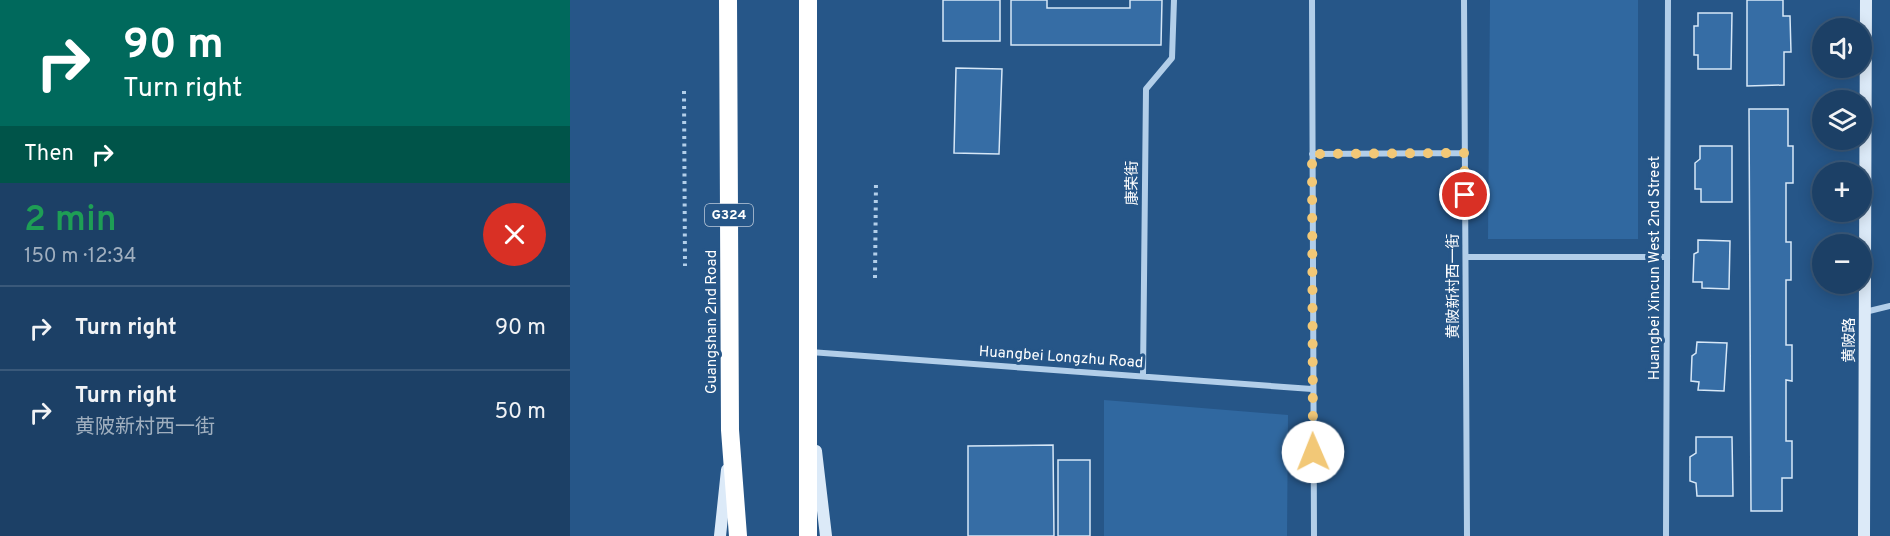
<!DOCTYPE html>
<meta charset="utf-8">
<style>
body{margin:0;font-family:Overpass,"Noto Sans SC",sans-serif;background:#25476c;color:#f1f3f6;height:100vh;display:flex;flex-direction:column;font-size:22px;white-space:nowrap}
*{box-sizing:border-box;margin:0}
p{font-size:20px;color:#a0afbf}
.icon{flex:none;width:33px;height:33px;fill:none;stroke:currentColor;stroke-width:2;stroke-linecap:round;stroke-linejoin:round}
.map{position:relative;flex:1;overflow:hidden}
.drawer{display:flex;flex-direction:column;background:#1c4066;width:570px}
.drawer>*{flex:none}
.hud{background:#00695c;color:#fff;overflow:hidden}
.controls{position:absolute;left:1242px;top:18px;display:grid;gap:12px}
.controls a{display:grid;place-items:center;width:60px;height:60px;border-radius:50%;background:#1c4066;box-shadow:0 3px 15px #0003,0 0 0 2px #3a597a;font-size:30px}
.pin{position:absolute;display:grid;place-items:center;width:51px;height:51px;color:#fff;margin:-26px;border:3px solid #fff;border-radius:50%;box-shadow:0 2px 6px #0007}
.me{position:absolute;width:66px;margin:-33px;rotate:359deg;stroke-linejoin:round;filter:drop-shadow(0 0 4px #0008)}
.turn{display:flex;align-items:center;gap:21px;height:126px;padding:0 24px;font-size:27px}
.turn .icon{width:78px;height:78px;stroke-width:2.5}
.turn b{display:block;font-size:42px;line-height:51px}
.then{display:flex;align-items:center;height:57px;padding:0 24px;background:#0003;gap:12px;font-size:22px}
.round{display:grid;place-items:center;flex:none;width:63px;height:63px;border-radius:32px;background:#25476c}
.headline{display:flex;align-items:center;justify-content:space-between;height:102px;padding:0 24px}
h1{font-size:36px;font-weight:600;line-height:45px;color:#1e9e55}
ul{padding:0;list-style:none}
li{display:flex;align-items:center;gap:18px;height:84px;padding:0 24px;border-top:2px solid #3a597a}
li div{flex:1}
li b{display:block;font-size:22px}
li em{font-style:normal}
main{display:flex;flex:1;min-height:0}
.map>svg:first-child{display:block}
.green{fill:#3068a0}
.building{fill:#366da5;stroke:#d6e7f7;stroke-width:1.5}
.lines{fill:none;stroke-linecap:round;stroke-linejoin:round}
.path{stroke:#b2cee9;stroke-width:4;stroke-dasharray:3 4.5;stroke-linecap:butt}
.street{stroke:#b2cee9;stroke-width:6}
.secondary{stroke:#dceaf8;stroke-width:12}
.highway{stroke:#fff;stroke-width:18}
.route{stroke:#f2c877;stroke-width:10;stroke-dasharray:0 18}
.labels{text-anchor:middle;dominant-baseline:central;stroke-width:6;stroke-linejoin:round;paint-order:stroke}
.shield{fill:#265688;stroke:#beccdb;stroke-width:1.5}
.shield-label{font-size:14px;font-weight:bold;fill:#fff}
.street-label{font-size:15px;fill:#fff;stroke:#265688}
</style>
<main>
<section class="drawer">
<div class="hud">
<div class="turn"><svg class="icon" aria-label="right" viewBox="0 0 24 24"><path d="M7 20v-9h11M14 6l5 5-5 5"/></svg><div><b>90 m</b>Turn right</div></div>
<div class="then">Then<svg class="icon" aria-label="right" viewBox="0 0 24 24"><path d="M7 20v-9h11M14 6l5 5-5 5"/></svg></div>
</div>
<div class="headline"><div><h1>2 min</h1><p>150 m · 12:34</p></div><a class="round" style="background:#d93025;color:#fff"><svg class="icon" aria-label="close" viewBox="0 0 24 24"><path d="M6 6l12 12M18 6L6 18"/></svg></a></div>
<ul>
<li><svg class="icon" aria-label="right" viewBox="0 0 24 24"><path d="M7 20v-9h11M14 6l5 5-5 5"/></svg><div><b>Turn right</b></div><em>90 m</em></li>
<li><svg class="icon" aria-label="right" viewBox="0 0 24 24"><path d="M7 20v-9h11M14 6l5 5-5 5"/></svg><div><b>Turn right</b><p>黄陂新村西一街</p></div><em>50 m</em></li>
</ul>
</section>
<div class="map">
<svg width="1320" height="536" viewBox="0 0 1320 536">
<rect width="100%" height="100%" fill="#265688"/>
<path class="green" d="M920 0H1068V239H918Z
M534 400 718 415 717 536H534Z"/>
<path class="building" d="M373 0H430V41H373Z
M441 0H477V8H560V0H592L591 45H441Z
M1177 0H1213V16H1220L1221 52H1214V85L1177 86Z
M1128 13H1162L1161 69H1128V55H1124V26H1128Z
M386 68 432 69 429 154 384 153Z
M1179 109H1218V146H1223V183H1216V242H1221V280H1216V345H1222V381L1216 380V441H1222V478H1212V511H1181Z
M1130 146H1162V202H1131V189H1125V163L1130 159Z
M1128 240 1160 241 1159 289 1132 288V282H1123L1124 254 1128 252Z
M1127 342 1157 343 1154 391 1128 390 1129 382 1121 381 1122 356 1126 353Z
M1126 437H1162L1163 496H1127L1126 483 1120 481V457L1126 453Z
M483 445 484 536H398V446Z
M488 460H520V536H488Z"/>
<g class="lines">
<path class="path" d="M114 91 115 266
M305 278 306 181"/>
<path class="street" d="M742 0 744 536
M894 0 897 536
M742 154 894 153
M896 257H1096
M1295 312 1320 306
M240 352 742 389
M573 376 576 89 602 58 604 0
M1096 536 1098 0"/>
<path class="secondary" d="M246 451 256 536
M150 536 157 470
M1294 536 1296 0"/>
<path class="highway" d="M158 0 160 430 168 536
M238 536V0"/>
</g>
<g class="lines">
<path class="route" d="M743 452 742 154 894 153 895 195"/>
</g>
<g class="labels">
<rect class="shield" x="135" y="204" width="48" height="22" rx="4.5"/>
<g class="shield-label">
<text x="159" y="215">G324</text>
</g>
<g class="street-label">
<text transform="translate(563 183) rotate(-90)">康荣街</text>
<text transform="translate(1085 268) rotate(-90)">Huangbei Xincun West 2nd Street</text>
<text transform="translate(884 286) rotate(-90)">黄陂新村西一街</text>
<text transform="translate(142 322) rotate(-90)">Guangshan 2nd Road</text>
<text transform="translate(1280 340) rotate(-90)">黄陂路</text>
<text transform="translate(491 358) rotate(4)">Huangbei Longzhu Road</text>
</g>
</g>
</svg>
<div class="controls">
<a><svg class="icon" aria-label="sound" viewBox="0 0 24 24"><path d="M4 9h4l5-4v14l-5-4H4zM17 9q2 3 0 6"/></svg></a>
<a><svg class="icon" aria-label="layers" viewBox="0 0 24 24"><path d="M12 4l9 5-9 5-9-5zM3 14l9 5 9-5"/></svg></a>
<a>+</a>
<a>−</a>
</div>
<div class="pin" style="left:895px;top:195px;background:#d93025"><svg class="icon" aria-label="arrive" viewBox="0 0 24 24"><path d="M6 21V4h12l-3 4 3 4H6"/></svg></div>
<svg class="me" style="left:743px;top:452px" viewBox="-20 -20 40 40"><circle r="19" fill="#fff"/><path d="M0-13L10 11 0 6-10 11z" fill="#f2c877"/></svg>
</div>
</main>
